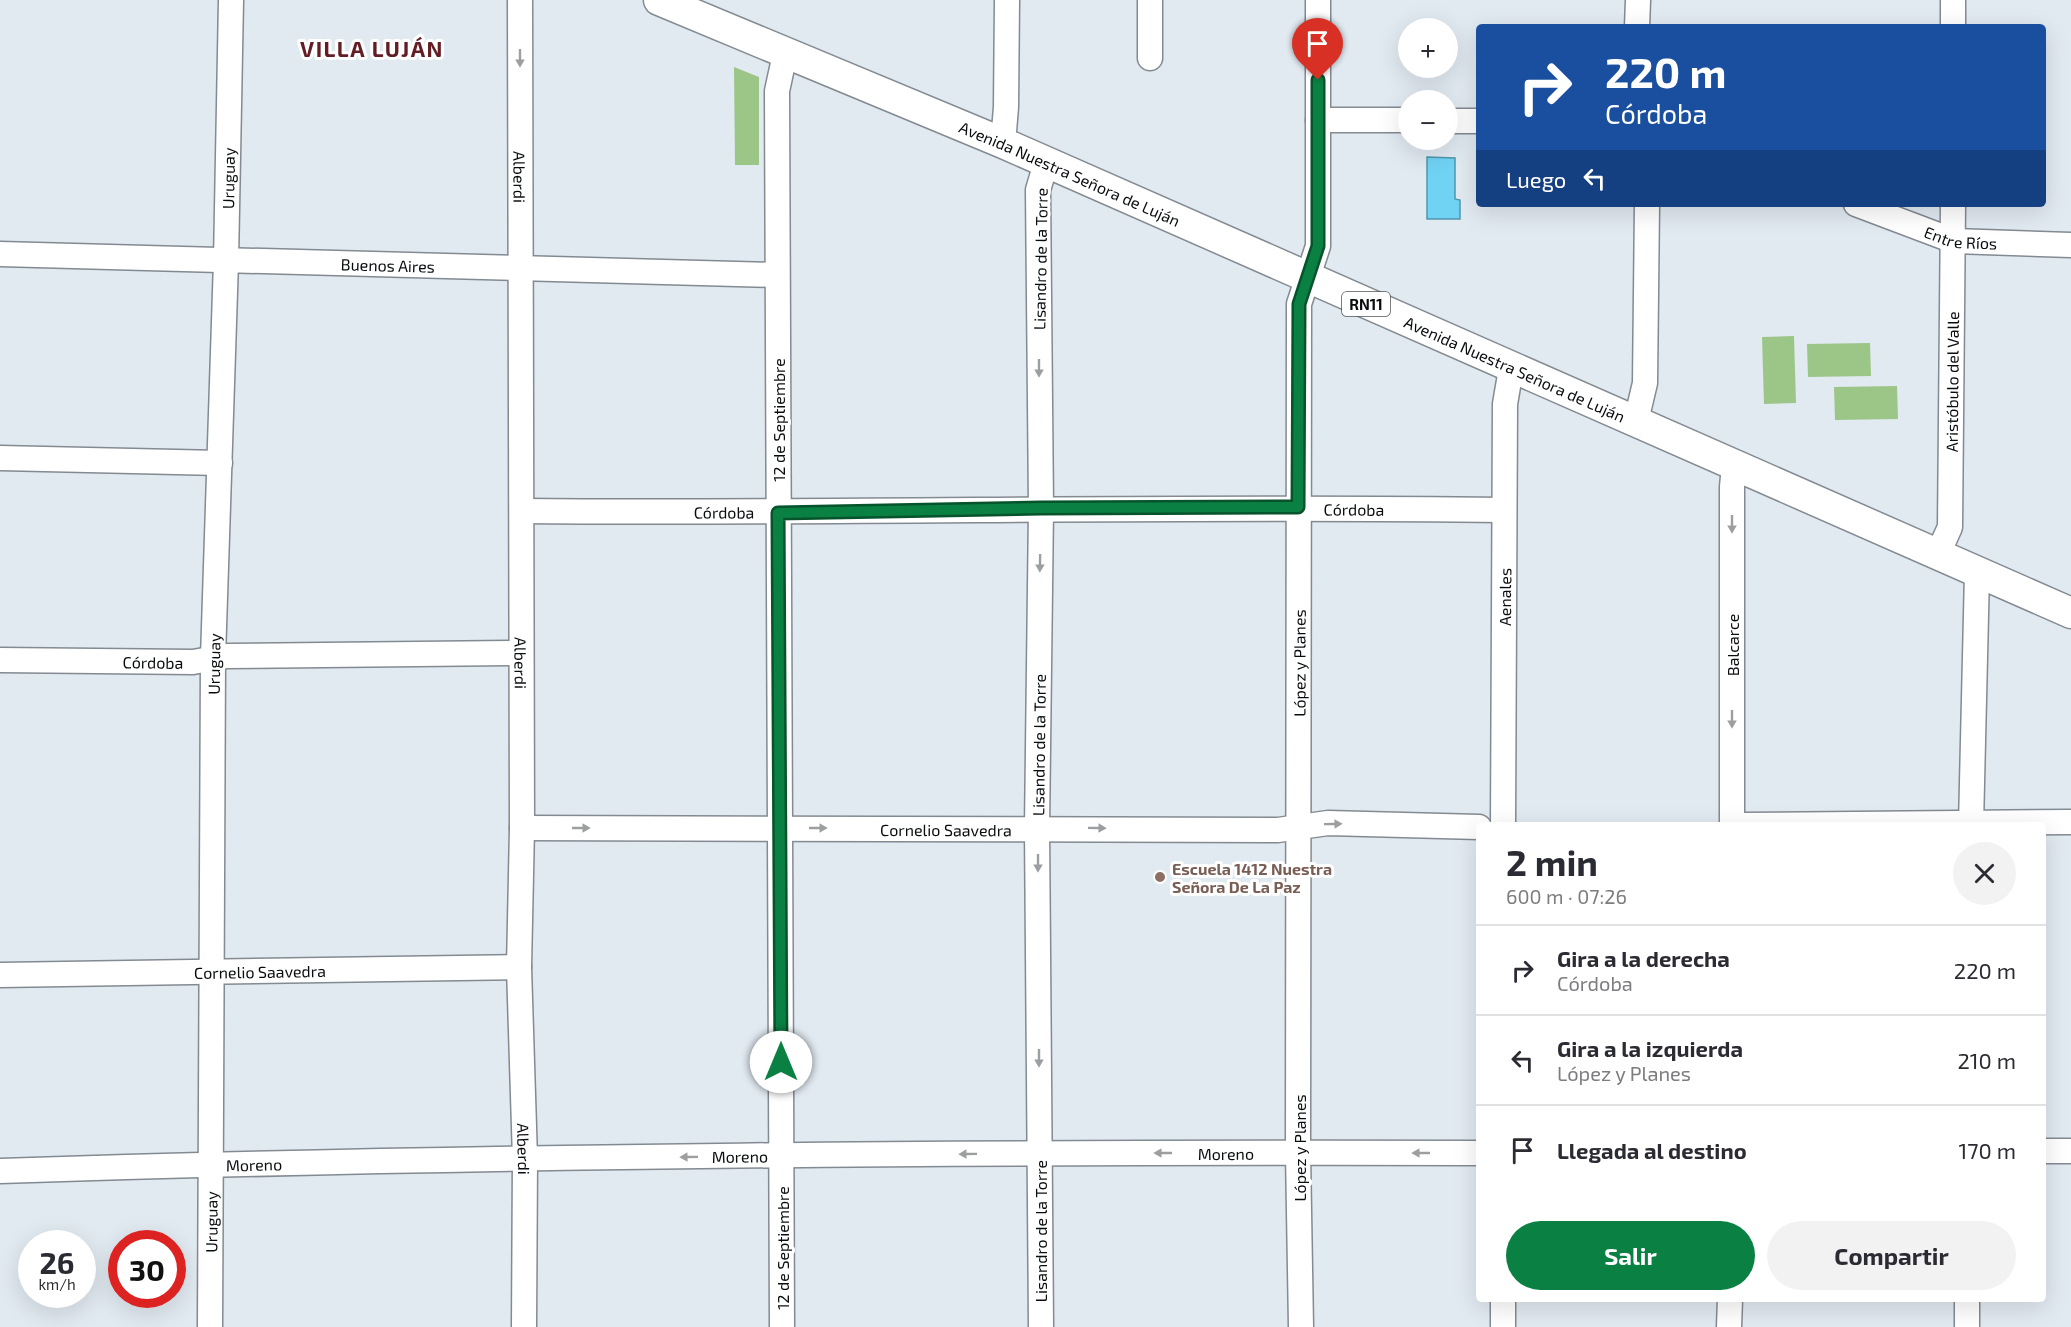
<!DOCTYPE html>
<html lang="es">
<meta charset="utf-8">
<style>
body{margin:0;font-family:"Exo 2",sans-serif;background:#f2f2f3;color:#2b2b33;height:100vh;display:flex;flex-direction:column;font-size:22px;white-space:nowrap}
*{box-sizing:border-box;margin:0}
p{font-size:20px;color:#7c7c81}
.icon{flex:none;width:33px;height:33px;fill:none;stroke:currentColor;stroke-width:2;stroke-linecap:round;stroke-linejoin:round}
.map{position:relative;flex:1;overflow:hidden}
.details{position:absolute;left:1476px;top:822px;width:570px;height:480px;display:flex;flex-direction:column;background:#fff;border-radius:6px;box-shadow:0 6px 24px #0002}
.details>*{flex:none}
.top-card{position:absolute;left:1476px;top:24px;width:570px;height:183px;border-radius:6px;box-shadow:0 6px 24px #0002;background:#1a4fa0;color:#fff;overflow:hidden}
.tools{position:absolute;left:1398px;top:18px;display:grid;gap:12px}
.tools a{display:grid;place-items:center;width:60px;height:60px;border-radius:50%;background:#fff;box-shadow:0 6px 24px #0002;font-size:30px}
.speed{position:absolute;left:18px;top:1230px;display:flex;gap:12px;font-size:30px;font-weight:700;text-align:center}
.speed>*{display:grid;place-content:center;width:78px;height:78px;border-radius:50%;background:#fff;box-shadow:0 6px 24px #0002;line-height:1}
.speed small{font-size:15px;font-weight:400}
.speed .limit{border:9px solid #d22;background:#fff;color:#111}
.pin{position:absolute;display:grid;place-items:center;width:51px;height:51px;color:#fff;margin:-62px -26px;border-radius:50% 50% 50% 0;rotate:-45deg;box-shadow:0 0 6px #0007}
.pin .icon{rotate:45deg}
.me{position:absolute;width:66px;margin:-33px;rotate:0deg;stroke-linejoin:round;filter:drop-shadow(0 0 4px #0008)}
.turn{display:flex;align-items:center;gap:21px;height:126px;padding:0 30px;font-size:27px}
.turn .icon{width:78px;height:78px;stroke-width:2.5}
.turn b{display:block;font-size:42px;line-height:51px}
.then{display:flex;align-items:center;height:57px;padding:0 30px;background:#0003;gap:12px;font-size:22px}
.round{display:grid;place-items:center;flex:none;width:63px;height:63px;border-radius:32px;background:#f2f2f3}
.head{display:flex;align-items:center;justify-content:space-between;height:102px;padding:0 30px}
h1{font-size:36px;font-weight:700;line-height:45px}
.cta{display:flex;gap:12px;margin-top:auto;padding:12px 30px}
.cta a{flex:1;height:69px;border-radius:36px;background:#0b8043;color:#fff;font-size:24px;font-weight:700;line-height:69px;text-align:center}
.cta a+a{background:#f2f2f3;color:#2b2b33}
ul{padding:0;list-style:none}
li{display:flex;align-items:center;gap:18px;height:90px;padding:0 30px;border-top:2px solid #e1e1e2}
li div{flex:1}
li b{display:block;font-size:22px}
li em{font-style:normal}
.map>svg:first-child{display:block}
.green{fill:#9cc687}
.water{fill:#70d3f3;stroke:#5197ae;stroke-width:1.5}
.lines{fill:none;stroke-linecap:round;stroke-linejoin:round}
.minor-casing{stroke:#838a91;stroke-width:27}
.major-casing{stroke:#838a91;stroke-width:33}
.minor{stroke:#fff;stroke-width:24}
.major{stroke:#fff;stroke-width:30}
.oneway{fill:#9d9e9f}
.route-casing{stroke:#07532c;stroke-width:15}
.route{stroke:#0b8043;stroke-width:10}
.education-dot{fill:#8d6e63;stroke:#fff;stroke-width:2}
.labels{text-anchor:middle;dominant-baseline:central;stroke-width:6;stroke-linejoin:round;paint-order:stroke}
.shield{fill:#fff;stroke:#535556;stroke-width:1.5}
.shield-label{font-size:15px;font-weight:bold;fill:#090c0e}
.street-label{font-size:16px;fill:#090c0e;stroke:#fff}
.education-label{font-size:16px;font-weight:bold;fill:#785e54;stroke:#fff;text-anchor:start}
.district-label{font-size:22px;font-weight:bold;letter-spacing:1.5px;fill:#631d24;stroke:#fff}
</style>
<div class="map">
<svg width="2071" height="1327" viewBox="0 0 2071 1327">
<rect width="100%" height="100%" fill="#e1e9f1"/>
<path class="green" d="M734 67 759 77V165H735Z
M1794 336 1796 403 1764 404 1762 337Z
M1870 343 1871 376 1808 377 1807 344Z
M1897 386 1898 419 1835 420 1834 387Z"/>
<path class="water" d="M1427 157 1455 158V199L1460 200V219H1427Z"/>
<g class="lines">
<g class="minor-casing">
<g id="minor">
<path id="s1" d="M520 0 522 828 519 967 525 1159 524 1327"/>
<path d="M1953 0V27"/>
<path d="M1637 27 1638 0"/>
<path d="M1150 58V0"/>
<path d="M1318 120H1408"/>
<path d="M1448 121H1479"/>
<path d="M1003 143 1006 107 1007 0"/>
<path id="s2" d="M1856 204 1954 241 2071 245"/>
<path id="s3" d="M0 254 777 275"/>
<path d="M1636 421 1645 383 1647 204"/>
<path d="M0 458 220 463"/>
<path id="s4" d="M522 511C849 514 1176 505 1503 510"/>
<path id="s5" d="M1937 556 1950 527 1953 204"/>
<path id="s6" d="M0 660 193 662 227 656 521 653"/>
<path id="s7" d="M1503 825 1505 404 1511 369"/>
<path d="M1732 825V487L1734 466"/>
<path d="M1743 825 2071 822"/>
<path d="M1971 825 1977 573"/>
<path id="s8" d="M522 828 1278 830 1328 823 1479 827"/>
<path id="s9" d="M0 975 519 967"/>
<path d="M2043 1151H2071"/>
<path id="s10" d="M0 1171C493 1155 986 1152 1479 1153"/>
<path d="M1503 1299V1327"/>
<path id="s11" d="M210 1327 213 658 226 261 231 0"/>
<path d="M782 1327 777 91 785 54"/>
<path id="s12" d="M1041 1327 1037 828 1041 508 1038 190 1046 163"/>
<path id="s13" d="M1301 1327 1298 1153 1299 304 1318 246V0"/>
<path d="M1729 1327 1730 1299"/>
<path d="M1967 1327V1299"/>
</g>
</g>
<g class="major-casing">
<g id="major">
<path id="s14" d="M659 0 1003 143 2071 613"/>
</g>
</g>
<use href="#minor" class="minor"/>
<use href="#major" class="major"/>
</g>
<defs><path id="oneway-solid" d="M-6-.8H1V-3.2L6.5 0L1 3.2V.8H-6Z" transform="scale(1.5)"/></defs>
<g class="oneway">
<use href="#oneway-solid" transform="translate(520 58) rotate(90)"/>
<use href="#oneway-solid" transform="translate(1039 368) rotate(90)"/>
<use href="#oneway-solid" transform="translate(1732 524) rotate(90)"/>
<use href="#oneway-solid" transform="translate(1040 563) rotate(91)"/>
<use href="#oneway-solid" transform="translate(1732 719) rotate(90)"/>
<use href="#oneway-solid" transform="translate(1333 824) rotate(-1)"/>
<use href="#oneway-solid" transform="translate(581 828)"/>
<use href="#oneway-solid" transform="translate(818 828)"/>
<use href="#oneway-solid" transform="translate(1097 828) rotate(1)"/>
<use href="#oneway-solid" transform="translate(1038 863) rotate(90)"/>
<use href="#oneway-solid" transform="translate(1039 1058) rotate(90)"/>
<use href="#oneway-solid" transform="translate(1163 1153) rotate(-180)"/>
<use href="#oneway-solid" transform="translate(1421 1153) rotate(-180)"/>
<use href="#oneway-solid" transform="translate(968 1154) rotate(179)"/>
<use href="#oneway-solid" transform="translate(689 1157) rotate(179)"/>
</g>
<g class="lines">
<g class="route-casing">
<path id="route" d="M781 1062 778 513 1041 508 1298 507 1299 304 1318 246V80"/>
</g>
<use href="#route" class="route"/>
</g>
<circle class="education-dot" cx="1160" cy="877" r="6"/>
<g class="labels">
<rect class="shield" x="1342" y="292" width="48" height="24" rx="4.5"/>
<g class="shield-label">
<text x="1366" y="304">RN11</text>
</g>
<g class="street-label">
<text stroke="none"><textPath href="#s14" startOffset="446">Avenida Nuestra Señora de Luján</textPath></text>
<text stroke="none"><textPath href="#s11" startOffset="1149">Uruguay</textPath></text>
<text stroke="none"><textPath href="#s1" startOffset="177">Alberdi</textPath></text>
<text stroke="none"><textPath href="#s2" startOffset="111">Entre Ríos</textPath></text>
<text transform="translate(1040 259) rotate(-89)">Lisandro de la Torre</text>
<text stroke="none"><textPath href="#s3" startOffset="388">Buenos Aires</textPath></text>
<text stroke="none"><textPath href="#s14" startOffset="932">Avenida Nuestra Señora de Luján</textPath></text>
<text stroke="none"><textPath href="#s5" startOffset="177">Aristóbulo del Valle</textPath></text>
<text transform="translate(778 420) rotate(-90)">12 de Septiembre</text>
<text stroke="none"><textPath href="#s4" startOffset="832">Córdoba</textPath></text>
<text stroke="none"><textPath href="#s4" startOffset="202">Córdoba</textPath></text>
<text stroke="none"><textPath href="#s7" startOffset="228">Aenales</textPath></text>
<text transform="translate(1732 645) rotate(-90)">Balcarce</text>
<text stroke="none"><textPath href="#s6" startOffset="153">Córdoba</textPath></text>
<text stroke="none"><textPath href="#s13" startOffset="664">López y Planes</textPath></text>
<text stroke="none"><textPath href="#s11" startOffset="663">Uruguay</textPath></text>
<text stroke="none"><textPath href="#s1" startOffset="663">Alberdi</textPath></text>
<text stroke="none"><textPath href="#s12" startOffset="582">Lisandro de la Torre</textPath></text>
<text stroke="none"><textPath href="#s8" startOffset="424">Cornelio Saavedra</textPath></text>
<text stroke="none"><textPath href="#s9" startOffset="260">Cornelio Saavedra</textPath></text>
<text transform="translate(1299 1148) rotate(-90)">López y Planes</text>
<text stroke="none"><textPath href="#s1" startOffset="1149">Alberdi</textPath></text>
<text stroke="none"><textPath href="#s10" startOffset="1226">Moreno</textPath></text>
<text stroke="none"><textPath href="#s10" startOffset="740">Moreno</textPath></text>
<text stroke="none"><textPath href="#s10" startOffset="254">Moreno</textPath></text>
<text stroke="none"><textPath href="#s11" startOffset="105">Uruguay</textPath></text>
<text transform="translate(1040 1231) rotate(-90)">Lisandro de la Torre</text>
<text transform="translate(782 1248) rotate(-90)">12 de Septiembre</text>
</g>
<g class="education-label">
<text x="1172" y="868">Escuela 1412 Nuestra<tspan x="1172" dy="18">Señora De La Paz</tspan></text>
</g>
<g class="district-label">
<text x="372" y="48">VILLA LUJÁN</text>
</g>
</g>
</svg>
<div class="tools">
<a>+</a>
<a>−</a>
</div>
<div class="speed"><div>26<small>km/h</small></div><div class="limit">30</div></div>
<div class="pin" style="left:1318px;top:80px;background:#d93025"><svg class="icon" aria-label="arrive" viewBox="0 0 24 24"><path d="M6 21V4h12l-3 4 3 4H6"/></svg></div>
<svg class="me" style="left:781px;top:1062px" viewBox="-20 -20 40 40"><circle r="19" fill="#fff"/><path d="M0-13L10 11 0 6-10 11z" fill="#0b8043"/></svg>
<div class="top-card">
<div class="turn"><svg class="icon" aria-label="right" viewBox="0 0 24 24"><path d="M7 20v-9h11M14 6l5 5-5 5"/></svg><div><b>220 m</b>Córdoba</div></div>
<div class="then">Luego<svg class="icon" aria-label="left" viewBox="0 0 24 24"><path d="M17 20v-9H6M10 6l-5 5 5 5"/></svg></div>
</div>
<section class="details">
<div class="head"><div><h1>2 min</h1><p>600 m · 07:26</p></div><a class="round"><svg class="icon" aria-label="close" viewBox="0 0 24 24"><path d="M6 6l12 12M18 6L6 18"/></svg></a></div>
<ul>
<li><svg class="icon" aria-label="right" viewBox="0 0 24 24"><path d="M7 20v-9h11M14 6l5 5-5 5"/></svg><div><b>Gira a la derecha</b><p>Córdoba</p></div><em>220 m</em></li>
<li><svg class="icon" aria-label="left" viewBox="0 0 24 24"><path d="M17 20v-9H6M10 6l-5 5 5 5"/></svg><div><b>Gira a la izquierda</b><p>López y Planes</p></div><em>210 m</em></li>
<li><svg class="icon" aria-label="arrive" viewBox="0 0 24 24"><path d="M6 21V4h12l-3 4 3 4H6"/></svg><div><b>Llegada al destino</b></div><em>170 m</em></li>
</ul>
<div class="cta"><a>Salir</a><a>Compartir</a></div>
</section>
</div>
